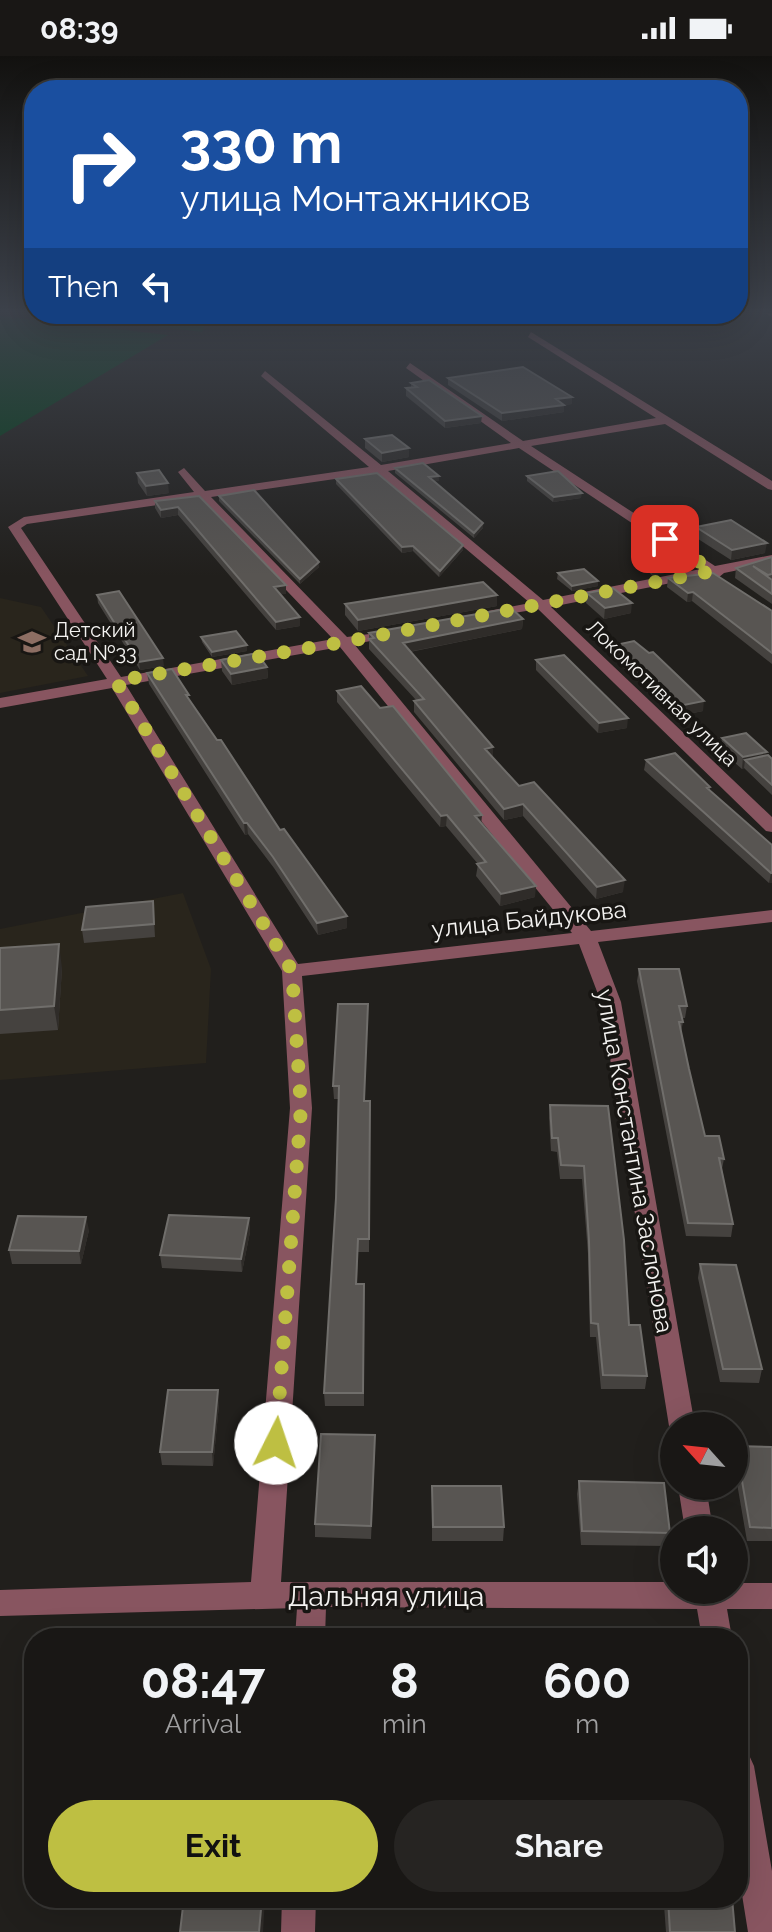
<!DOCTYPE html>
<meta charset="utf-8">
<style>
body{margin:0;font-family:Raleway,sans-serif;background:#262422;color:#f1f3f6;height:100vh;display:flex;flex-direction:column;font-size:30px;white-space:nowrap}
*{box-sizing:border-box;margin:0}
p{font-size:26px;color:#9f9fa0}
.icon{flex:none;width:44px;height:44px;fill:none;stroke:currentColor;stroke-width:2;stroke-linecap:round;stroke-linejoin:round}
.map{position:relative;flex:1;overflow:hidden}
.panel{position:absolute;left:24px;top:1572px;width:724px;height:280px;display:flex;flex-direction:column;background:#191715;border-radius:32px;box-shadow:0 8px 32px #0002,0 0 0 2px #373634}
.panel>*{flex:none}
.banner{position:absolute;left:24px;top:24px;width:724px;height:244px;border-radius:32px;box-shadow:0 8px 32px #0002,0 0 0 2px #373634;background:#1a4fa0;color:#fff;overflow:hidden}
.needle{width:52px;rotate:297deg}
.buttons{position:absolute;left:660px;top:1356px;display:grid;gap:16px}
.buttons a{display:grid;place-items:center;width:88px;height:88px;border-radius:50%;background:#191715;box-shadow:0 8px 32px #0002,0 0 0 2px #373634;font-size:40px}
.pin{position:absolute;display:grid;place-items:center;width:68px;height:68px;color:#fff;margin:-34px;border-radius:16px;box-shadow:0 4px 12px #0006}
.me{position:absolute;width:88px;margin:-44px;rotate:4deg;stroke-linejoin:round;filter:drop-shadow(0 0 6px #0008)}
.turn{display:flex;align-items:center;gap:28px;height:168px;padding:0 24px;font-size:36px}
.turn .icon{width:104px;height:104px;stroke-width:2.5}
.turn b{display:block;font-size:56px;line-height:68px}
.then{display:flex;align-items:center;height:76px;padding:0 24px;background:#0003;gap:16px;font-size:30px}
.eta{display:flex;justify-content:space-evenly;align-items:center;height:136px;text-align:center}
.eta b{font-size:48px;font-weight:700;line-height:56px}
.primary-button{display:flex;gap:16px;margin-top:auto;padding:16px 24px}
.primary-button a{flex:1;height:92px;border-radius:48px;background:#bebf42;color:#111;font-size:32px;font-weight:700;line-height:92px;text-align:center}
.primary-button a+a{background:#262422;color:#f1f3f6}
.status{display:flex;justify-content:space-between;align-items:center;height:56px;padding:0 40px;background:#191715;direction:ltr}
.status svg{height:22px;fill:currentColor}
.map>svg:first-child{display:block}
.built{fill:#29251c}
.green{fill:#01401a}
.lines{fill:none;stroke-linecap:round;stroke-linejoin:round}
.minor{fill:#885560;fill-rule:evenodd}
.wall{fill:#45423f}
.shaded-wall{fill:#2f2c29}
.building{fill:#585552;stroke:#706e6b;stroke-width:2}
.route{stroke:#bebf42;stroke-width:14;stroke-dasharray:0 25.2}
.labels{text-anchor:middle;dominant-baseline:central;stroke-width:7;stroke-linejoin:round;paint-order:stroke}
.far-poi-label{font-size:20px;fill:#f4f3f1;stroke:#181613;text-anchor:start}
.far-street-label{font-size:20px;fill:#f4f3f1;stroke:#181613}
.street-label{font-size:24px;fill:#f4f3f1;stroke:#181613}
.near-street-label{font-size:28px;fill:#f4f3f1;stroke:#181613}
</style>
<div class="status"><b>08:39</b><svg viewBox="0 0 49 12"><path d="M0 12V9h3v3zM5 12V6h3v6zM10 12V3h3v9zM15 12V0h3v12zM26 1h20v11H26zM47 4h2v5h-2z"/></svg></div>
<div class="map">
<svg width="772" height="1876" viewBox="0 0 772 1876">
<rect width="100%" height="100%" fill="#211f1c"/>
<path class="built" d="M0 542 41 551 88 620 0 637Z
M183 837 211 913 206 1007 0 1024V873Z"/>
<path class="green" d="M122 258H210L202 276 147 269Z
M0 260 168 279 0 380Z"/>
<g class="lines">
<path class="minor" d="M765 257H772V261Z
M531 276 772 425V434L768 433 665 368 531 390 715 510 772 499V507L724 517 718 522 711 519 551 551 772 761V776L766 775 538 553 483 562V556L530 547 376 417 211 441 347 581 399 574V580L354 588 591 875 772 854V866L598 886 621 946 695 1370H674V1378L669 1370 601 946 579 888 302 920 312 1052 281 1526H674V1534H734V1527H772V1553H727L732 1582H702L697 1553 326 1551 325 1582H295L297 1552 0 1560V1534L251 1526 290 1052 282 915 112 632 0 652V642L107 623 8 471 24 461 194 436 178 416 184 412 205 435 369 411 261 320 265 315 381 409 511 387 406 312 410 307 523 385 656 362 528 281ZM519 392 701 513 543 544 388 415ZM199 443 333 583 121 621 21 472 27 468ZM340 591 572 877 298 908 126 629Z
M678 1430H706L713 1474H685Z
M738 1694 749 1699 754 1710 772 1815V1876H748L738 1814Z
M282 1842H316L315 1876H281Z"/>
</g>
<path class="wall" d="M448 322 572 348 564 349V356L502 365 448 329Z
M411 327 481 367 445 372 406 340V332H411Z
M365 383 409 392V401L382 406 365 392Z
M395 412 439 420V425H434L483 472 474 482 395 417Z
M137 417 169 437 147 440 138 427Z
M527 420 581 442 553 446 527 425Z
M336 423 463 489V494L439 521 413 495 402 497 336 428Z
M199 440 286 538H280L300 561V570L276 574 178 459 161 462 155 452V445Z
M219 440 319 511 300 528 219 445Z
M696 471 765 497 731 504 695 481Z
M772 501V548L735 522 736 512Z
M641 505 677 515 652 519 641 510Z
M558 517 598 525V530L572 535 557 523Z
M668 522 772 555V608L692 545 687 546 667 531Z
M587 537 631 557 604 563 586 547Z
M97 539 164 610 140 614 98 547Z
M497 539V550L358 575 345 559V548Z
M523 563 522 573 410 596 493 691V702L623 836 596 843 523 760 504 764 414 656V645L416 644 369 593V577Z
M201 581 247 589V595L212 601 202 586Z
M611 590 649 597 703 655 678 660 610 600Z
M221 604 267 611 268 622 232 629 222 615Z
M536 604 627 672 598 677 536 614Z
M147 617 190 644 347 872 318 879 274 812 248 778 245 779 149 628Z
M337 635 482 767 535 841 500 850 476 820 478 808 446 770 440 771 337 646Z
M722 682 772 703V739L744 712 742 713 720 694Z
M646 704 710 731V734L772 789V827H769L644 714Z
M153 845 155 881 84 887 82 874Z
M0 892 62 912 58 974 0 978Z
M639 913 687 950 685 962H682L683 966 681 976 689 1013 705 1080 724 1103 722 1113 733 1168 731 1181 686 1180 637 925Z
M338 948 365 1045H370L369 1196H358L357 1228H364V1350H325L324 1337 336 1142 338 1043H334L333 1030Z
M550 1049 608 1050 629 1269 647 1320 645 1333H601L596 1281H590L588 1198 582 1123H560L557 1096 551 1095 549 1062Z
M249 1162 250 1176 242 1216 162 1212 160 1199Z
M89 1174 81 1208H12L9 1194Z
M700 1208 762 1313 759 1327 720 1326 698 1222Z
M219 1348 213 1410 162 1409 160 1396Z
M736 1390 772 1391V1485H747L734 1410V1399Z
M375 1392 371 1483 315 1481V1468Z
M579 1425 670 1477 668 1490 581 1489 577 1438Z
M432 1430 504 1471 503 1485H432Z
M666 1842H732L735 1876H666L664 1849Z"/>
<path class="shaded-wall" d="M572 341V348L564 349V356L502 365V357L556 343Z
M482 360 481 367 445 372V365Z
M409 392V401L382 406V397Z
M439 420V425L429 426V421Z
M168 427 169 437 147 440 146 430Z
M582 437 581 442 553 446 554 441Z
M178 451V459L161 462V454Z
M483 467V472L474 482V477Z
M767 487 765 497 731 504 732 494Z
M463 489V494L439 521 440 515Z
M413 490V495L402 497V491Z
M319 506V511L300 528V523Z
M677 509V515L652 519 653 514Z
M598 525V530L572 535V530Z
M286 529V538L274 539V531Z
M693 536 692 545 687 546 688 537Z
M497 539V550L358 575V564Z
M632 547 631 557 604 563 605 552Z
M300 561V570L276 574V566Z
M523 563 522 573 403 597V587Z
M247 589V595L212 601V596Z
M163 602 164 610 140 614 139 606Z
M267 611 268 622 232 629 231 618Z
M704 645 703 655 678 660 679 650Z
M628 662 627 672 598 677 599 667Z
M493 691V702L485 693Z
M767 696 765 708 745 704 744 712 742 713 743 701Z
M523 748V760L504 764V753Z
M447 759 446 770 440 771 441 760Z
M482 759 481 770 475 760Z
M244 767H247L248 778 245 779Z
M771 817H772V827H769Z
M625 824 623 836 596 843 597 831Z
M536 830 535 841 500 850 501 838Z
M347 860V872L318 879 317 867Z
M59 888 62 912 58 974 54 950Z
M86 1161 89 1174 81 1208 79 1195Z
M249 1162 250 1176 242 1216 241 1203Z
M218 1334 219 1348 213 1410 212 1396Z
M262 1842H265L263 1876H259Z"/>
<path class="building" d="M523 311 572 341 556 343 564 349 502 357 448 322Z
M429 324 482 360 445 365 406 332 417 331 411 327Z
M392 379 409 392 382 397 365 383Z
M423 407 439 420 429 421 483 467 474 477 395 412Z
M159 414 168 427 146 430 137 417Z
M558 415 582 437 554 441 527 420Z
M377 417 463 489 440 515 413 490 402 491 336 423Z
M254 434 319 506 300 523 219 440Z
M199 440 286 529 274 531 300 561 276 566 178 451 161 454 155 445Z
M731 464 767 487 732 494 696 471Z
M653 490 677 509 653 514 641 505Z
M772 501V518L768 519 753 510 772 524V538L736 512Z
M584 513 598 525 572 530 558 517Z
M713 517 772 555V597L693 536 688 537 668 522Z
M483 526 497 539 358 564 345 548Z
M613 532 632 547 605 552 587 537Z
M119 535 163 602 139 606 97 539Z
M511 552 523 563 403 587 493 691 485 693 519 730 534 726 625 824 597 831 523 748 504 753 414 645 424 643 369 583 374 582 369 577Z
M236 575 247 589 212 596 201 581Z
M634 585 649 597 653 596 704 645 679 650 611 590Z
M257 597 267 611 231 618 221 604Z
M564 599 628 662 599 667 536 604Z
M172 613 189 639H186L217 684H221L280 774 284 773 347 860 317 867 273 801 247 767H244L147 617Z
M361 630 380 652 393 650 482 759 475 760 536 830 501 838 477 808 486 806 447 759 441 760 337 635Z
M746 677 767 696 743 701 722 682Z
M675 697 710 731 707 732 772 789V817H771L646 704Z
M768 699 772 703V729L745 704Z
M153 845 154 868 82 874 86 851Z
M59 888 54 950 0 954V892Z
M639 913H679L687 950H679L683 966H679L689 1013 705 1080H719L724 1103 719 1102 733 1168 688 1167Z
M338 948H368L364 1045H370L369 1183H358L356 1228H364L363 1337H324L336 1142 339 1030H333Z
M550 1049 608 1050 624 1184 629 1269H640L647 1320 603 1319 598 1268 591 1267 589 1185 584 1110 561 1109 558 1082H552Z
M169 1159 249 1162 241 1203 160 1199Z
M18 1160 86 1161 79 1195 9 1194Z
M700 1208 736 1209 762 1313H723Z
M168 1334H218L212 1396H160Z
M321 1378 375 1379 371 1470 315 1468Z
M736 1390 772 1391V1472L750 1471Z
M579 1425 664 1427 670 1477 582 1475Z
M432 1430H501L504 1471H433Z
M184 1842H262L259 1876H180Z
M668 1842H732L735 1876H670Z"/>
<linearGradient id="sky" x2="0" y2="1"><stop stop-color="#12110f"/><stop offset="0.49" stop-color="#3d424b"/><stop offset="1" stop-color="#3d424b" stop-opacity="0"/></linearGradient>
<rect width="772" height="520" fill="url(#sky)"/>
<g class="lines">
<path class="route" d="M276 1387 301 1052 292 915 116 625 344 586 713 515 665 483"/>
</g>
<defs>
<g id="school-bare" transform="scale(2.16)"><path d="M0-5L7-2L0 1L-7-2ZM-4 1L0 2.5L4 1V4Q0 6-4 4Z" fill="#8d6e63" stroke="#181613" stroke-width="2.5" paint-order="stroke"/></g>
</defs>
<g fill-rule="evenodd">
<use href="#school-bare" x="32" y="586"/>
</g>
<g class="labels">
<g class="far-poi-label">
<text x="54" y="574">Детский<tspan x="54" dy="23">сад №33</tspan></text>
</g>
<g class="far-street-label">
<text transform="translate(662 637) rotate(44)">Локомотивная улица</text>
</g>
<g class="street-label">
<text transform="translate(529 863) rotate(-6)">улица Байдукова</text>
<text transform="translate(635 1105) rotate(80)">улица Константина Заслонова</text>
</g>
<g class="near-street-label">
<text x="386" y="1540">Дальняя улица</text>
</g>
</g>
</svg>
<div class="buttons">
<a><svg class="needle" viewBox="-14 -14 28 28"><path d="M0-13l5 13h-10z" fill="#e53935"/><path d="M0 13l5-13h-10z" fill="#9f9fa0"/></svg></a>
<a><svg class="icon" aria-label="sound" viewBox="0 0 24 24"><path d="M4 9h4l5-4v14l-5-4H4zM17 9q2 3 0 6"/></svg></a>
</div>
<div class="pin" style="left:665px;top:483px;background:#d93025"><svg class="icon" aria-label="arrive" viewBox="0 0 24 24"><path d="M6 21V4h12l-3 4 3 4H6"/></svg></div>
<svg class="me" style="left:276px;top:1387px" viewBox="-20 -20 40 40"><circle r="19" fill="#fff"/><path d="M0-13L10 11 0 6-10 11z" fill="#bebf42"/></svg>
<div class="banner">
<div class="turn"><svg class="icon" aria-label="right" viewBox="0 0 24 24"><path d="M7 20v-9h11M14 6l5 5-5 5"/></svg><div><b>330 m</b>улица Монтажников</div></div>
<div class="then">Then<svg class="icon" aria-label="left" viewBox="0 0 24 24"><path d="M17 20v-9H6M10 6l-5 5 5 5"/></svg></div>
</div>
<section class="panel">
<div class="eta">
<div><b>08:47</b><p>Arrival</p></div>
<div><b>8</b><p>min</p></div>
<div><b>600</b><p>m</p></div>
</div>
<div class="primary-button"><a>Exit</a><a>Share</a></div>
</section>
</div>
